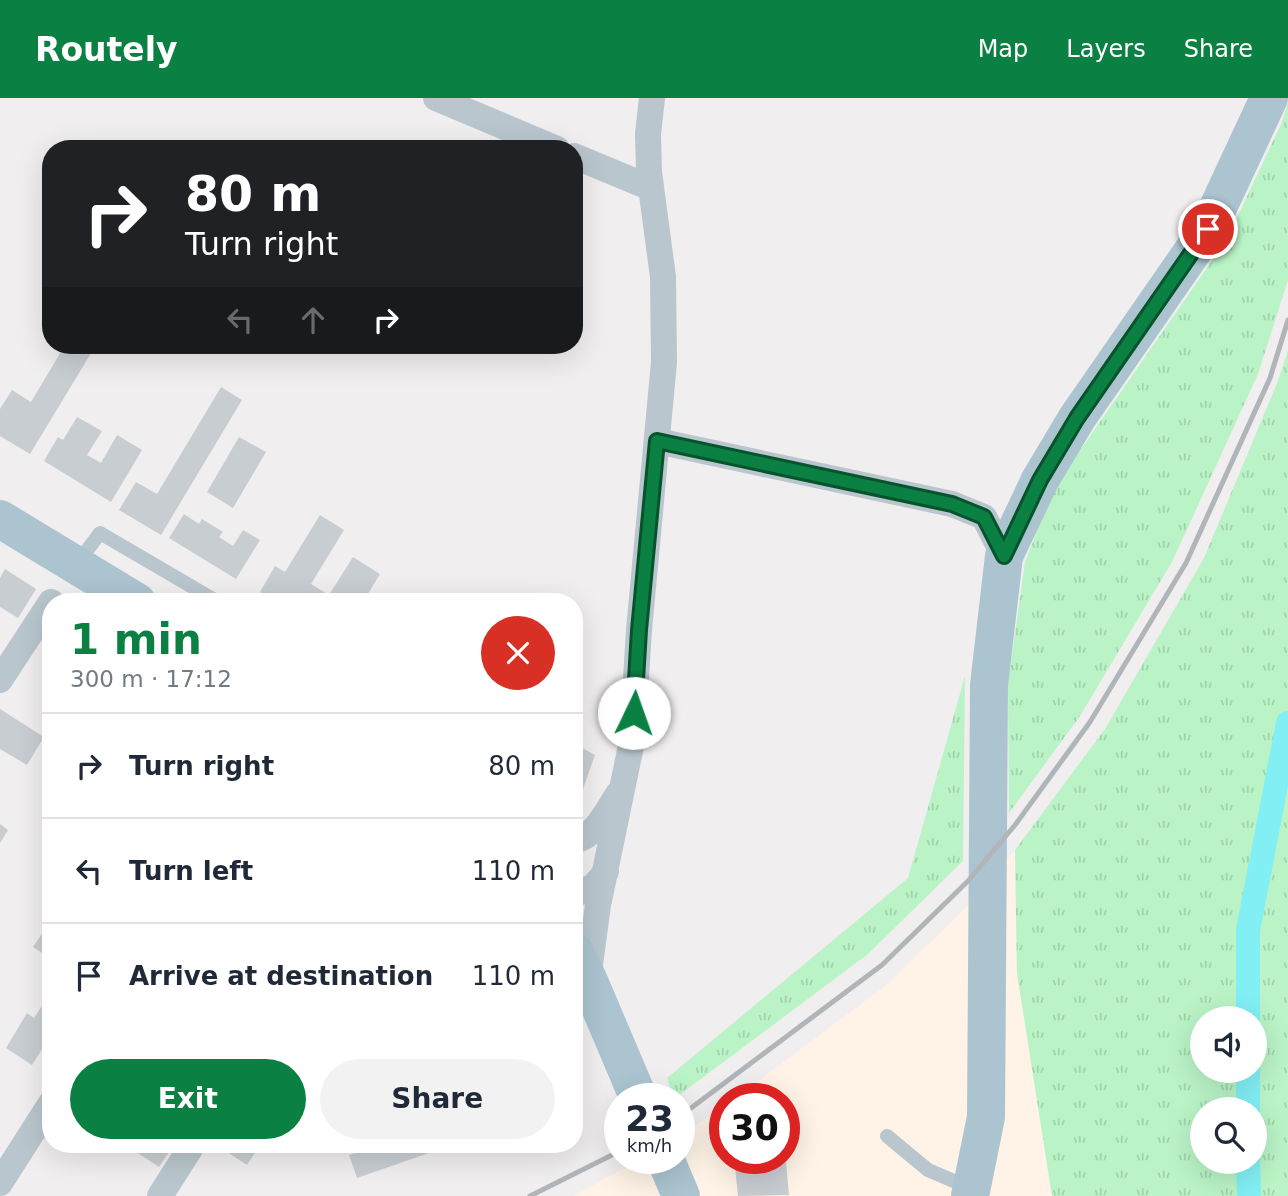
<!DOCTYPE html>
<meta charset="utf-8">
<style>
body{margin:0;font-family:"DejaVu Sans",sans-serif;background:#f2f2f3;color:#1f2937;height:100vh;display:flex;flex-direction:column;font-size:26px;white-space:nowrap}
*{box-sizing:border-box;margin:0}
p{font-size:23px;color:#747a83}
.icon{flex:none;width:38px;height:38px;fill:none;stroke:currentColor;stroke-width:2;stroke-linecap:round;stroke-linejoin:round}
.map{position:relative;flex:1;overflow:hidden}
.side{position:absolute;left:42px;top:495px;width:541px;height:560px;display:flex;flex-direction:column;background:#fff;border-radius:28px;box-shadow:0 7px 28px #0002}
.side>*{flex:none}
.top-card{position:absolute;left:42px;top:42px;width:541px;height:214px;border-radius:28px;box-shadow:0 7px 28px #0002;background:#202124;color:#fff;overflow:hidden}
.fabs{position:absolute;left:1190px;top:908px;display:grid;gap:14px}
.fabs a{display:grid;place-items:center;width:77px;height:77px;border-radius:50%;background:#fff;box-shadow:0 7px 28px #0002;font-size:35px}
.speed{position:absolute;left:604px;top:985px;display:flex;gap:14px;font-size:35px;font-weight:700;text-align:center}
.speed>*{display:grid;place-content:center;width:91px;height:91px;border-radius:50%;background:#fff;box-shadow:0 7px 28px #0002;line-height:1}
.speed small{font-size:18px;font-weight:400}
.speed .limit{border:10px solid #d22;background:#fff;color:#111}
.pin{position:absolute;display:grid;place-items:center;width:60px;height:60px;color:#fff;margin:-30px;border:4px solid #fff;border-radius:50%;box-shadow:0 2px 7px #0007}
.me{position:absolute;width:77px;margin:-38px;rotate:3deg;stroke-linejoin:round;filter:drop-shadow(0 0 5px #0008)}
.turn{display:flex;align-items:center;gap:24px;height:147px;padding:0 28px;font-size:32px}
.turn .icon{width:91px;height:91px;stroke-width:2.5}
.turn b{display:block;font-size:49px;line-height:60px}
.lanes{display:flex;align-items:center;height:66px;padding:0 28px;background:#0003;justify-content:center;gap:35px;direction:ltr}
.lanes .off{opacity:.35}
.round{display:grid;place-items:center;flex:none;width:74px;height:74px;border-radius:37px;background:#f2f2f3}
.head{display:flex;align-items:center;justify-content:space-between;height:119px;padding:0 28px}
h1{font-size:42px;font-weight:700;line-height:52px;color:#0b8043}
.primary-button{display:flex;gap:14px;margin-top:auto;padding:14px 28px}
.primary-button a{flex:1;height:80px;border-radius:42px;background:#0b8043;color:#fff;font-size:28px;font-weight:700;line-height:80px;text-align:center}
.primary-button a+a{background:#f2f2f3;color:#1f2937}
ul{padding:0;list-style:none}
li{display:flex;align-items:center;gap:21px;height:105px;padding:0 28px;border-top:2px solid #e0e1e3}
li div{flex:1}
li b{display:block;font-size:26px}
li em{font-style:normal}
header{display:flex;align-items:center;gap:42px;box-sizing:border-box;height:98px;padding:0 35px;background:#0b8043;color:#fff}
header strong{font-size:33px}
nav{display:flex;gap:38px;margin-inline-start:auto;font-size:24px}
.map>svg:first-child{display:block}
.commercial{fill:#fef3e6}
.grass{fill:url(#grass-tufts);fill-rule:evenodd}
.lines{fill:none;stroke-linecap:round;stroke-linejoin:round}
.canal{stroke:#81eff4;stroke-width:24}
.building{fill:#c8cdd2}
.lane{stroke:#b9c6cd;stroke-width:14}
.street{stroke:#b9c6cd;stroke-width:26}
.primary{stroke:#abc4d0;stroke-width:38}
.rail{stroke:#b0b5ba;stroke-width:5}
.route-casing{stroke:#07532c;stroke-width:18}
.route{stroke:#0b8043;stroke-width:12}
</style>
<header>
<strong>Routely</strong>
<nav><a>Map</a><a>Layers</a><a>Share</a></nav>
</header>
<div class="map">
<svg width="1288" height="1098" viewBox="0 0 1288 1098">
<defs>
<pattern id="grass-tufts" width="24" height="20" patternUnits="userSpaceOnUse" patternTransform="scale(1.75)"><rect width="24" height="20" fill="#b9f3c6"/><path d="M3 7l-1-3M5 7V3M7 7l1-3M15 17l-1-3M17 17v-4M19 17l1-3" fill="none" stroke="#a0d2ac"/></pattern>
</defs>
<rect width="100%" height="100%" fill="#f1eeef"/>
<path class="commercial" d="M1015 752 1017 875 1052 1098H573L641 1061 679 1060V1039L724 1008V1060H784V1001H734L889 885 968 807Z"/>
<path class="grass" d="M1288 4V182L1258 276 1173 462 1080 618 1009 715 1008 586 1025 464 1054 390 1227 141 1282 24Z
M1288 252V1098H1052L1017 875 1015 752 1105 631 1204 460 1278 283ZM1202 920H1255V973H1202ZM1202 1012H1255V1064H1202Z
M965 578 963 763 868 856 674 1001 667 980 908 780Z"/>
<g class="lines">
<path class="canal" d="M1248 920V832L1288 625
M1248 973V1012
M1248 1064 1249 1098"/>
</g>
<path class="building" d="M65 247H96L30 356 0 338V311L12 292 31 304Z
M221 289 242 302 161 437 119 412 136 384 157 396Z
M77 319 102 333 87 357 101 365 117 337 142 352 111 404 44 363 58 339 63 342Z
M239 339 266 354 233 410 207 394Z
M184 416 199 426 202 421 223 434 219 439 233 448 243 432 260 442 236 481 169 440Z
M320 417 344 432 311 486 329 497 353 459 380 476 363 504H275L260 494 275 468 285 474Z
M5 471 36 491 18 520 0 509V480Z
M0 611 44 639 27 667 0 651Z
M575 646 595 657 578 705 574 702Z
M0 726 8 732 0 745Z
M45 831 51 835V861L33 849Z
M51 894V937L32 967 6 950 27 915 34 920Z
M124 1046H158L169 1054 159 1069Z
M215 1046H261L247 1067Z
M380 1046H452V1047L357 1080 349 1057Z
M786 1064 789 1097 738 1098 735 1069Z"/>
<g class="lines">
<path class="lane" d="M76 467 100 435 218 504
M887 1038 928 1072 968 1089"/>
<path class="street" d="M436 0 557 51
M574 58 651 90
M657 343 952 406 984 419 1004 458
M0 582 51 504
M574 742C594 741 608 711 618 696
M574 797 594 788 606 774
M588 881 598 807 632 643 639 532 664 264 663 179 649 74 648 36 652 0
M0 1085 51 1005
M160 1098 193 1046"/>
<path class="primary" d="M0 421 137 504
M574 853 588 881 639 1001
M665 1060 681 1098
M970 1098 986 1019 989 587 1004 458 1040 382 1077 320 1208 131 1269 0"/>
<path class="rail" d="M679 1019 882 867 968 783 1015 727 1090 624 1186 465 1270 280 1288 222
M530 1098 620 1053"/>
</g>
<g class="lines">
<g class="route-casing">
<path id="route" d="M634 615 639 532 657 343 952 406 984 419 1004 458 1040 382 1077 320 1208 131"/>
</g>
<use href="#route" class="route"/>
</g>
</svg>
<div class="fabs">
<a><svg class="icon" aria-label="sound" viewBox="0 0 24 24"><path d="M4 9h4l5-4v14l-5-4H4zM17 9q2 3 0 6"/></svg></a>
<a><svg class="icon" aria-label="search" viewBox="0 0 24 24"><circle cx="10" cy="10" r="6"/><path d="M15 15l6 6"/></svg></a>
</div>
<div class="speed"><div>23<small>km/h</small></div><div class="limit">30</div></div>
<div class="pin" style="left:1208px;top:131px;background:#d93025"><svg class="icon" aria-label="arrive" viewBox="0 0 24 24"><path d="M6 21V4h12l-3 4 3 4H6"/></svg></div>
<svg class="me" style="left:634px;top:615px" viewBox="-20 -20 40 40"><circle r="19" fill="#fff"/><path d="M0-13L10 11 0 6-10 11z" fill="#0b8043"/></svg>
<div class="top-card">
<div class="turn"><svg class="icon" aria-label="right" viewBox="0 0 24 24"><path d="M7 20v-9h11M14 6l5 5-5 5"/></svg><div><b>80 m</b>Turn right</div></div>
<div class="lanes"><svg class="icon off" aria-label="left" viewBox="0 0 24 24"><path d="M17 20v-9H6M10 6l-5 5 5 5"/></svg><svg class="icon off" aria-label="ahead" viewBox="0 0 24 24"><path d="M12 20V5M6 11l6-6 6 6"/></svg><svg class="icon" aria-label="right" viewBox="0 0 24 24"><path d="M7 20v-9h11M14 6l5 5-5 5"/></svg></div>
</div>
<section class="side">
<div class="head"><div><h1>1 min</h1><p>300 m · 17:12</p></div><a class="round" style="background:#d93025;color:#fff"><svg class="icon" aria-label="close" viewBox="0 0 24 24"><path d="M6 6l12 12M18 6L6 18"/></svg></a></div>
<ul>
<li><svg class="icon" aria-label="right" viewBox="0 0 24 24"><path d="M7 20v-9h11M14 6l5 5-5 5"/></svg><div><b>Turn right</b></div><em>80 m</em></li>
<li><svg class="icon" aria-label="left" viewBox="0 0 24 24"><path d="M17 20v-9H6M10 6l-5 5 5 5"/></svg><div><b>Turn left</b></div><em>110 m</em></li>
<li><svg class="icon" aria-label="arrive" viewBox="0 0 24 24"><path d="M6 21V4h12l-3 4 3 4H6"/></svg><div><b>Arrive at destination</b></div><em>110 m</em></li>
</ul>
<div class="primary-button"><a>Exit</a><a>Share</a></div>
</section>
</div>
